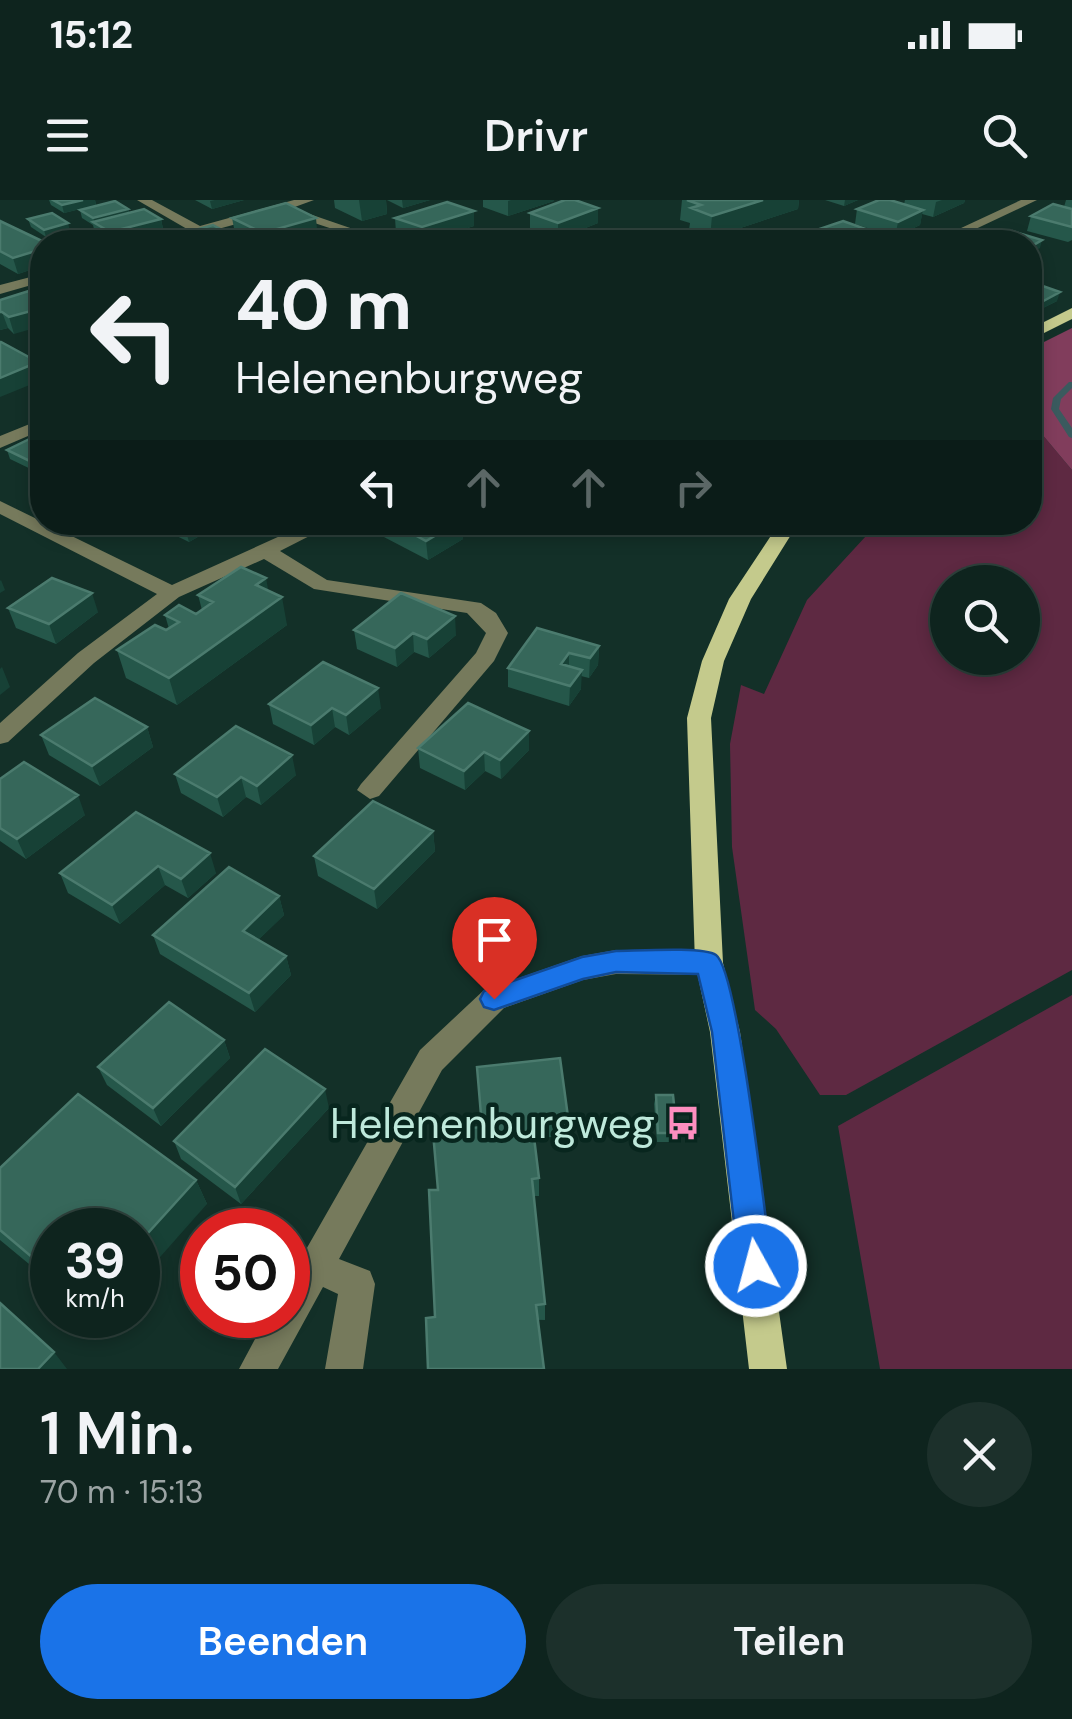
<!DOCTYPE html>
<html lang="de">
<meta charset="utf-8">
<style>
body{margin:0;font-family:"DM Sans",sans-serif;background:#1c302b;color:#f1f3f6;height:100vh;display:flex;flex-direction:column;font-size:38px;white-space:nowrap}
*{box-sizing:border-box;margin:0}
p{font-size:32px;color:#9ba4a4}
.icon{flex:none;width:55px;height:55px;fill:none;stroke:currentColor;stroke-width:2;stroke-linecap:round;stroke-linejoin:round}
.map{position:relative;height:1169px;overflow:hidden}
.drawer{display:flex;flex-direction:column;background:#0e241e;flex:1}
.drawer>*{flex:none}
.banner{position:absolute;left:30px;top:30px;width:1012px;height:305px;border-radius:40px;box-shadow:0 5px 15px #0003,0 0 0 2px #2e413c;background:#0e241e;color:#f1f3f6;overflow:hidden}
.controls{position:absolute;left:930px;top:365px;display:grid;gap:20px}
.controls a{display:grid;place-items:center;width:110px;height:110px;border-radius:50%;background:#0e241e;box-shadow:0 5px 15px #0003,0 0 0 2px #2e413c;font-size:50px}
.speed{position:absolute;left:30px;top:1008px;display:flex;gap:20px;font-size:50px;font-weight:700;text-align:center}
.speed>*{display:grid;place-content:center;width:130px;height:130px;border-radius:50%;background:#0e241e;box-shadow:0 5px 15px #0003,0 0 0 2px #2e413c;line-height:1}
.speed small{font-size:25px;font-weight:400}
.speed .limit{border:15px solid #d22;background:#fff;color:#111}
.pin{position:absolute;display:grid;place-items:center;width:85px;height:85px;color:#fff;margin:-102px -42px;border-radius:50% 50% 50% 0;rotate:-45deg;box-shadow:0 0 10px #0007}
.pin .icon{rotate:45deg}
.me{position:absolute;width:110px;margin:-55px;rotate:353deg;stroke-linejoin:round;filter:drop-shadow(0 0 8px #0008)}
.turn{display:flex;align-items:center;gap:35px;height:210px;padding:0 40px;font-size:45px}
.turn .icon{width:130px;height:130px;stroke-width:2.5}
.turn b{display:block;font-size:70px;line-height:85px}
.lanes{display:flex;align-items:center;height:95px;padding:0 40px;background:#0003;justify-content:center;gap:50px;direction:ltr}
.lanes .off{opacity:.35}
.round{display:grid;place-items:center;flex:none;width:105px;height:105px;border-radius:52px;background:#1c302b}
.head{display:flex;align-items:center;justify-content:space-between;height:170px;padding:0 40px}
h1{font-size:60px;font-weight:600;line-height:75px}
.button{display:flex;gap:20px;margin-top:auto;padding:20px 40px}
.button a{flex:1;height:115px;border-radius:60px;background:#1a73e8;color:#fff;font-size:40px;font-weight:600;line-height:115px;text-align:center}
.button a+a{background:#1c302b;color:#f1f3f6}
.status{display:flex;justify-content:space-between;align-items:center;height:70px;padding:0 50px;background:#0e241e;direction:ltr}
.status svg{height:28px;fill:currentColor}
header{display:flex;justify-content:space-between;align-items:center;height:130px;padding:0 40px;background:#0e241e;font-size:45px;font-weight:600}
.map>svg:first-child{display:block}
.green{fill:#5e2942;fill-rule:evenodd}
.forest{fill:#813d5c}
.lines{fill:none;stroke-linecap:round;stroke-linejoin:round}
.stream{fill:#3a5a5e;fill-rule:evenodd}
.minor{fill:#767a5c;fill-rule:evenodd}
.major{fill:#c4ca8c;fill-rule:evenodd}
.wall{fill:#25574a}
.shaded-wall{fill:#174136}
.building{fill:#36675a;stroke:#4b7b6e;stroke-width:2.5}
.route{fill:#1a73e8;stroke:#114b97;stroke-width:2.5}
.labels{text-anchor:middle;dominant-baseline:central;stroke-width:9;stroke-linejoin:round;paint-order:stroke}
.near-poi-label{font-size:42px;fill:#bee9db;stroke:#08261e;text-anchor:end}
</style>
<div class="status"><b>15:12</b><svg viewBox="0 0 49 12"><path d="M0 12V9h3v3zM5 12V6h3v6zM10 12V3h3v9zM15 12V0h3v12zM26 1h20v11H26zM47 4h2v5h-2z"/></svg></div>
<header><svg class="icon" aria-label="menu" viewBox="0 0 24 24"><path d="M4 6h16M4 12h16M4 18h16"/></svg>Drivr<svg class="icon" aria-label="search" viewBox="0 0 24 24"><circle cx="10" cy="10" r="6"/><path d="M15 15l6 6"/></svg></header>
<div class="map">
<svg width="1072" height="1169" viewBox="0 0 1072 1169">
<rect width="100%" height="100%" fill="#133028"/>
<path class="green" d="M1030 229 1041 233 1072 270V770L846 895H820L776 829 755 810 732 647 730 544 741 485 764 494 807 400 878 323 1030 322ZM948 382H1022V458H948Z
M1072 795V1169H880L838 926Z"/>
<path class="forest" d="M1072 128V270L1041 233 1030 229V149Z"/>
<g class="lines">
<path class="stream" d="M1069 182H1072V188L1061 199 1059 209 1072 228V238L1069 237 1051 209 1053 198Z"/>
<path class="minor" d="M137 0H152L200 26 294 0H314L292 8 391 42H372L281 12 170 42H151L187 29Z
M1021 0H1037L948 42H931Z
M637 28 642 29V35L621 42H603Z
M42 74V82L0 94V85Z
M42 219V230L0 248V236Z
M0 301 172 385 311 322H337L280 351 327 380 481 403 496 413 508 433 494 461 379 596 370 599 357 590 361 584 476 453 486 433 467 413 314 389 264 359 179 397 94 463 8 542 0 544V523L78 453 157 394 0 314Z
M616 750 709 751 719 755 723 763 719 771 709 775 616 774 583 780 504 808 442 870 339 1059 370 1071 375 1084 363 1169H325L338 1094 323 1087 278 1169H239L268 1115H288V1081L420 850 484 790 582 756Z"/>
<path class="major" d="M1072 108V119L1030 140V129Z
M780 322H799L751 399 724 461 711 518 723 763 740 832 787 1169H749L710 832 695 763 687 518 702 461 729 399Z"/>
</g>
<path class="wall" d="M49 0H95L96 5 64 13 51 5Z
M195 0H244L212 9Z
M334 0H386L387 14 362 21 335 8Z
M387 0H430L403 8Z
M483 0H554V1L508 16 483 7Z
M682 0H799L798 9 710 38 689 30 690 23 680 20Z
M825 0H858L844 6Z
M905 0H965L964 3 933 17 922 14 920 25 895 37 855 24 857 9 904 4Z
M1066 0H1072V40L1068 42 1027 31 1031 16 1064 7Z
M598 8V23L558 39 530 28V13Z
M128 9 129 12 161 19 164 34 133 42H105L96 37 93 25 82 18 80 10Z
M232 18 318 40 309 42H156L236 38Z
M395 18 474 26 422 42 396 33Z
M28 19 70 31 46 37 31 27Z
M0 21 42 42V66L18 74 0 64Z
M877 33 875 42H798L799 36Z
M1030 86 1057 101 1033 113 1030 112Z
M29 91 14 134 8 128 0 130V100Z
M42 233 39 273 10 259 7 250Z
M157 322H224L189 342 158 327Z
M381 322H462L463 339 428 360 382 336Z
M268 391 287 425 177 505 126 478 117 450 169 429 165 415 196 414 202 410 198 395Z
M8 408 98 412 56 444 16 428Z
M354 430 456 435 429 458 414 452 397 467 357 449Z
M599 446 598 465 589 478 581 476V489L569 506 508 487V468Z
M269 504 381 508 349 535 335 527 314 545 273 524Z
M147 527 153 547 100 586 49 555 41 535Z
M418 548 529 550 501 579 485 571 465 590 420 568Z
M175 574 296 575 261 605 246 597 223 617 181 593Z
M0 579 85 615 26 659 0 641Z
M136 612 216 673 188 698 165 685 120 724 68 693 60 673Z
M433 631 435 651 377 709 318 676 314 656Z
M279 696 284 715 258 740 286 756 291 775 255 812 160 754 153 735Z
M224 840 230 858 161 926 107 885 98 867Z
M656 895 677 933 675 942H657L654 904Z
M329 908 241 1004 181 959 174 941Z
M568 917 567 935 534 939 539 978V996H534L545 1104V1120L435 1117 438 990 433 932Z
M0 968 196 980 207 1004 52 1030V1083L0 1040Z"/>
<path class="shaded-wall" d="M83 0H95L96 5 64 13 62 5Z
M215 0H244L212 9 210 1Z
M359 0H386L387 14 362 21Z
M402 0H430L403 8Z
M511 0H554V1L508 16V1Z
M763 0H799L798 9 710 38 712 16Z
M845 0H858L844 6Z
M942 0H965L964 3 933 17 936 2Z
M598 8V23L558 39V23Z
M128 9 130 17 95 23 93 18Z
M923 10 920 25 895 37 898 22Z
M474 11V26L423 42 422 27Z
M316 18 318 40 309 42H264L263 33Z
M161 19 164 34 133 42H112L110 32Z
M68 23 70 31 46 37 44 30Z
M877 33 875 42H854Z
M1042 40 1040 48 1030 54V47Z
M42 49V66L18 74 13 58Z
M1060 92 1057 101 1033 113 1036 105Z
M42 108V126L14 134 9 117Z
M0 112H2L8 128 0 130Z
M38 162 42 180 0 197V178Z
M42 261V272L39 273 36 264Z
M187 322H224L189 342 184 324Z
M458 322H462L463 339 428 360 426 341Z
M266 378 271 405 282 397 287 425 177 505 169 478 256 385Z
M1 380 5 390 0 393V381Z
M92 393 98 412 56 444 49 424Z
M455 416 456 435 429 458 427 439Z
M413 433 414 452 397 467 395 448Z
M599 446 598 465 589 478 590 458Z
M569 453V472L561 464Z
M2 467 10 487 0 495V469Z
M582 470 581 489 569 506 570 486Z
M378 488 381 508 349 535 346 515Z
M332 508 335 527 314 545 311 525Z
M147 527 153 547 100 586 92 566Z
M529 531V550L501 579 500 560Z
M484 552 485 571 465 590 464 571Z
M292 555 296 575 261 605 257 586Z
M241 577 246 597 223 617 217 597Z
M78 595 85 615 26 659 17 639Z
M433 631 435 651 377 709 374 689Z
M210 653 216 673 188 698 181 679Z
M158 666 165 685 120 724 112 705Z
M279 696 284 715 248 750 243 731Z
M286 756 291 775 255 812 249 793Z
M224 840 230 858 161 926 153 908Z
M325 889 329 908 241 1004 235 987Z
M196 980 207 1004 138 1082V1044Z
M95 1115H108L100 1123Z
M54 1152 67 1169H38Z"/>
<path class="building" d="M53 0H83L62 5Z
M565 0H575L598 8 558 23 530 13Z
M687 0H763L712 16 691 8 701 5Z
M879 0H890L923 10 898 22 857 9Z
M115 1 128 9 93 18 80 10Z
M447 2 474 11 422 27 395 18Z
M286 3 316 18 263 33 232 18Z
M1053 4 1072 9V27L1031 16Z
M144 9 161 19 110 32 93 22Z
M52 13 68 23 44 30 28 19Z
M0 21 44 42H42V49L13 58 0 51Z
M843 21 877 33 854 42H819L799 36Z
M213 25 242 41 237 42 155 41Z
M351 31 369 39 360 42H325L321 41Z
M510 31 530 38 520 42H481Z
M1012 31 1042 40 1030 47V42H991Z
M656 36 678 42H642Z
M454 37 465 42H436Z
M1034 83 1060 92 1036 105 1030 103V86Z
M29 91 42 102V108L9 117 2 112H0V100Z
M0 142H1L38 162 0 178Z
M42 233V261L36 264 7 250Z
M391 322H458L426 341Z
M241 367 266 378 256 385 282 397 169 478 117 450 155 425 166 430 179 422 165 415 179 405 196 414 213 402 198 395Z
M52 378 92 393 49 424 8 408Z
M401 393 455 416 427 439 413 433 395 448 354 430Z
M537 428 599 446 590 458 569 453 561 464 582 470 570 486 508 468Z
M323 462 378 488 346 515 332 508 311 525 269 504Z
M95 498 147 527 92 566 41 535Z
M468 503 529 531 500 560 484 552 464 571 418 548Z
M236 526 292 555 257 586 241 577 217 597 175 574Z
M24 562 78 595 17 639 0 628V579Z
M373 601 433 631 374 689 314 656Z
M136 612 210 653 181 679 158 666 112 705 60 673Z
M229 667 279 696 243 731 286 756 249 793 153 735Z
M169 802 224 840 153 908 98 867Z
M265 849 325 889 235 987 174 941Z
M560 858 568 917 532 921 539 978 532 979 545 1104 536 1105 544 1169H428L426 1118 435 1117 429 990H438L433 932 482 927 477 867Z
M78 894 196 980 138 1044V1030H52V1074L0 1030V968Z
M656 895H673L677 933H658Z
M0 1103 54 1152 38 1169H0Z"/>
<path class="route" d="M616 751C635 751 703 746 716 755 738 770 766 1025 772 1066L767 1078 756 1082 744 1078 739 1066 712 832 698 774 616 772 583 779 494 810 484 807 480 799 484 791 582 757Z"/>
<defs>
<g id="bus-bare" transform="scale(2.7)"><path d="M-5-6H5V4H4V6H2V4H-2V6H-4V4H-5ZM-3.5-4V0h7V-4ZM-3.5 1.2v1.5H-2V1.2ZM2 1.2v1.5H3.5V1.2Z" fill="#fd8ebf" stroke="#08261e" stroke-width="2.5" paint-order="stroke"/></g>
</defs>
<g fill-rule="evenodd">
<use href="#bus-bare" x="683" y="923"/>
</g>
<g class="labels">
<g class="near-poi-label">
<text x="655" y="923">Helenenburgweg</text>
</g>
</g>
</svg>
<div class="controls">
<a><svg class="icon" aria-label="search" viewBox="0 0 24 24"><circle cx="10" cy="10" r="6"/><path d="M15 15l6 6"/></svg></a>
</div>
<div class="speed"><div>39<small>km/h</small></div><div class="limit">50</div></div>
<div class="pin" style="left:494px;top:799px;background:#d93025"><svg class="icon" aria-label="arrive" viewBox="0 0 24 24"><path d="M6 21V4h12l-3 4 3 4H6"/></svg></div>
<svg class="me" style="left:756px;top:1066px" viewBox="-20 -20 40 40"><circle r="17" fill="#1a73e8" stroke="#fff" stroke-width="3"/><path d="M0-11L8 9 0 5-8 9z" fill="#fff"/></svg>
<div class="banner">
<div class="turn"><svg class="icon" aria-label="left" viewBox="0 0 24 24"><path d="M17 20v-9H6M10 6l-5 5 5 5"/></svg><div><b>40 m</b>Helenenburgweg</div></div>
<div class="lanes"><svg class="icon" aria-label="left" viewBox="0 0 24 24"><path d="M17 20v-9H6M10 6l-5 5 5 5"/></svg><svg class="icon off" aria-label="ahead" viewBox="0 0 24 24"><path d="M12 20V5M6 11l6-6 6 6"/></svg><svg class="icon off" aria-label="ahead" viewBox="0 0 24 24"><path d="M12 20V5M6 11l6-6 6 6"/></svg><svg class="icon off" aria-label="right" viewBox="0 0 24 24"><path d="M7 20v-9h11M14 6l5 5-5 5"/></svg></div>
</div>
</div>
<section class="drawer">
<div class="head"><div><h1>1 Min.</h1><p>70 m · 15:13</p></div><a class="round"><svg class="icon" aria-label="close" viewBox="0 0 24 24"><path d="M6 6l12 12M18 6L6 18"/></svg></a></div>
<div class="button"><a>Beenden</a><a>Teilen</a></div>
</section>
